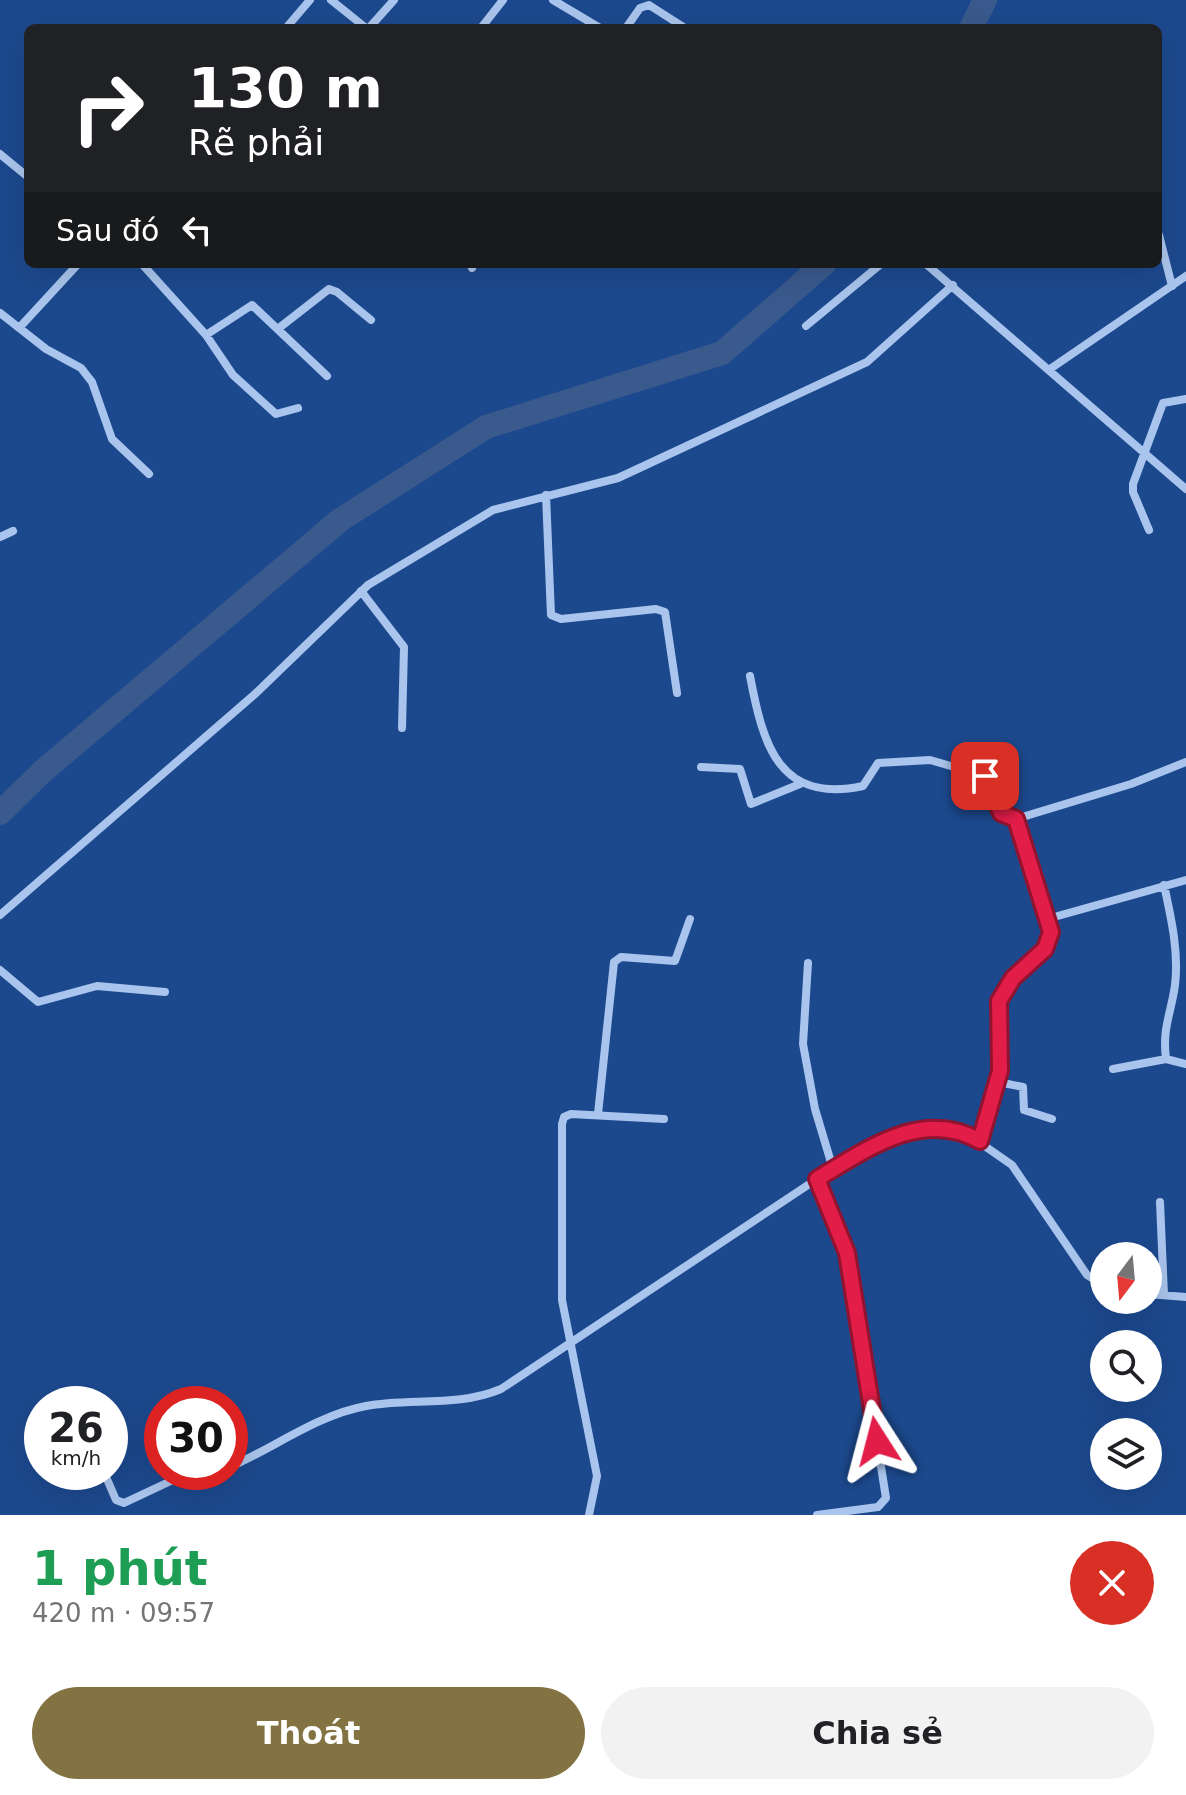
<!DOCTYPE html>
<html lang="vi">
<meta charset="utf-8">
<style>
body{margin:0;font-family:"DejaVu Sans",sans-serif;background:#f2f2f2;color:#202124;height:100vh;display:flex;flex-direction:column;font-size:30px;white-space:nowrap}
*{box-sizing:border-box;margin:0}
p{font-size:26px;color:#757577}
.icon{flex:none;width:44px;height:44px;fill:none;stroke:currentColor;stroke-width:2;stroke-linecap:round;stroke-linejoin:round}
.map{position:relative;height:1515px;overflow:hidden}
.drawer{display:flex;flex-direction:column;background:#fff;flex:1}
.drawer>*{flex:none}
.top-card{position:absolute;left:24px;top:24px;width:1138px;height:244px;border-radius:12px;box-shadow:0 8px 32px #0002;background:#202124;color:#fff;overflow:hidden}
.needle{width:52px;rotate:196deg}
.fabs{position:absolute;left:1090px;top:1242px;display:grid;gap:16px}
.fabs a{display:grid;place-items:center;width:72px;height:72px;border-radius:50%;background:#fff;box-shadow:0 8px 32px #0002;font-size:40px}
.speed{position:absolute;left:24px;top:1386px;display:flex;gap:16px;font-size:40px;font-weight:700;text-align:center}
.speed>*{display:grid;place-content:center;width:104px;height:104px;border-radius:50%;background:#fff;box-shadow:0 8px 32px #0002;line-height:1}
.speed small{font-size:20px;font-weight:400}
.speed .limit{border:12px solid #d22;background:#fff;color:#111}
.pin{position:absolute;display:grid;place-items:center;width:68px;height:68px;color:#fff;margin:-34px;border-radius:16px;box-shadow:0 4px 12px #0006}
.me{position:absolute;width:88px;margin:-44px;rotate:351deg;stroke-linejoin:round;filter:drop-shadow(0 0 6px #0008)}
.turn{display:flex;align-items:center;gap:28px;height:168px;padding:0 32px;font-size:36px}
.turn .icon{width:104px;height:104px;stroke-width:2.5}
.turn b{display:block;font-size:56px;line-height:68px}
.then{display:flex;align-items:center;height:76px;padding:0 32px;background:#0003;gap:16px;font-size:30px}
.round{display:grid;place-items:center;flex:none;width:84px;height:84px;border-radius:42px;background:#f2f2f2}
.summary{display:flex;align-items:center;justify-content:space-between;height:136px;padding:0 32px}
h1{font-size:48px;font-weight:800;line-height:60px;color:#1e9e55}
.primary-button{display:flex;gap:16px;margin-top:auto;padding:16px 32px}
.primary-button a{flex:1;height:92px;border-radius:48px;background:#837342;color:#fff;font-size:32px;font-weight:800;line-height:92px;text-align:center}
.primary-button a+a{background:#f2f2f2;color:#202124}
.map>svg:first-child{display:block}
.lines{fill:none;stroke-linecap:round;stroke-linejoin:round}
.river{stroke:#3a5a8d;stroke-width:24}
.minor{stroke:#aac5ed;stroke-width:8}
.route-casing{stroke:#92132f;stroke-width:20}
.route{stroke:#e11d48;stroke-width:14}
</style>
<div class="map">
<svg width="1186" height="1515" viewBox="0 0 1186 1515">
<rect width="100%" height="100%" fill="#1c498e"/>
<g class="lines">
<path class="river" d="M971 28 985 0
M0 813 43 771 340 520 486 427 722 353 824 264"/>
<path class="minor" d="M331 0 366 28
M553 0 600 28
M286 28 310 0
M369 28 394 0
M421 28H428
M481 28 503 0
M626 28 640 8 649 5 685 28
M0 154 28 177
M1159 235 1172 286
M142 264 206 335 252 305 327 376
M470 264 472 268
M926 264 1186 489
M0 313 46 349 81 368 92 382 112 439 149 474
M806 326 881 264
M20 327 78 264
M279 328 329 289 337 292 371 320
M206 335 233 375 276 414 298 408
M1050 369 1186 276
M546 495 551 615 561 619 656 609 665 612 677 693
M1149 530 1133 492V484L1163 403 1186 399
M0 537 13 531
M361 591 404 647 402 728
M750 676C763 745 779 804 863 786L878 763 930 760 985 776 1001 813 1016 819 1131 784 1186 762
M701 767 740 769 751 804 800 784
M1164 885C1171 917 1179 952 1175 985 1171 1014 1162 1028 1166 1059
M0 915 255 694 368 585 493 510 618 478 867 362 953 285
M1047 919 1186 880
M808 963 803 1044 815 1109 833 1169
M0 970 38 1002 97 986 165 992
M1113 1069 1166 1059 1186 1064
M998 1082 1023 1087 1024 1110 1052 1119
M598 1114 614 962 621 957 675 961 690 919
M980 1141 1000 1071 999 1001 1013 978 1050 941 1047 919 1016 819
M1160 1202 1164 1295
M1148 1294 1186 1297
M230 1467C274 1448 317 1415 366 1406 410 1398 459 1407 501 1389L817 1179 875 1145 926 1128 947 1127 963 1131 1012 1165 1087 1275 1104 1286
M104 1472 116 1500 124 1503 190 1472
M589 1515 597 1476 562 1300V1124L564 1117 571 1114 664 1119
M817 1515 878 1507 886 1498 847 1253 817 1179"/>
</g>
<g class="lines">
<g class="route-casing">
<path id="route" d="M877 1441 847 1253 817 1179C867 1149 923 1108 980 1141L1000 1071 999 1001 1013 978 1045 949 1051 932 1016 819 1001 813 985 776"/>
</g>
<use href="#route" class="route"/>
</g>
</svg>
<div class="fabs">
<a><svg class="needle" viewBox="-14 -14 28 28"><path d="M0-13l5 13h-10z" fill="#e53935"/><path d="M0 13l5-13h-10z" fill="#757577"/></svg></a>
<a><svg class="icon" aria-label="search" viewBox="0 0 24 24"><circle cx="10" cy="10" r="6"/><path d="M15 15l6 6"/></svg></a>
<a><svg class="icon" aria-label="layers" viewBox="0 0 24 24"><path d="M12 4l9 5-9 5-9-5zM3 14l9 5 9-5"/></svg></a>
</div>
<div class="speed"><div>26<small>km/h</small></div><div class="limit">30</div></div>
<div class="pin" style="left:985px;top:776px;background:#d93025"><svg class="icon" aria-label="arrive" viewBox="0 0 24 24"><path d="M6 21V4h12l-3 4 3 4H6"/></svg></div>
<svg class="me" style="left:877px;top:1441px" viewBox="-20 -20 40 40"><path d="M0-17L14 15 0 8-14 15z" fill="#e11d48" stroke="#fff" stroke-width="4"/></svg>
<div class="top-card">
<div class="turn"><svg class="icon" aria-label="right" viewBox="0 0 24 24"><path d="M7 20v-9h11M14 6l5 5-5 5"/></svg><div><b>130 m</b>Rẽ phải</div></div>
<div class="then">Sau đó<svg class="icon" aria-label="left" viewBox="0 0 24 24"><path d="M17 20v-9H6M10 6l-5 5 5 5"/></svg></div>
</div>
</div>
<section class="drawer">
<div class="summary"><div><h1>1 phút</h1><p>420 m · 09:57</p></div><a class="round" style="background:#d93025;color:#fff"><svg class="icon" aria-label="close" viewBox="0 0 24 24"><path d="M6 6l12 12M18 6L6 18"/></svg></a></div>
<div class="primary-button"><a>Thoát</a><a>Chia sẻ</a></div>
</section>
